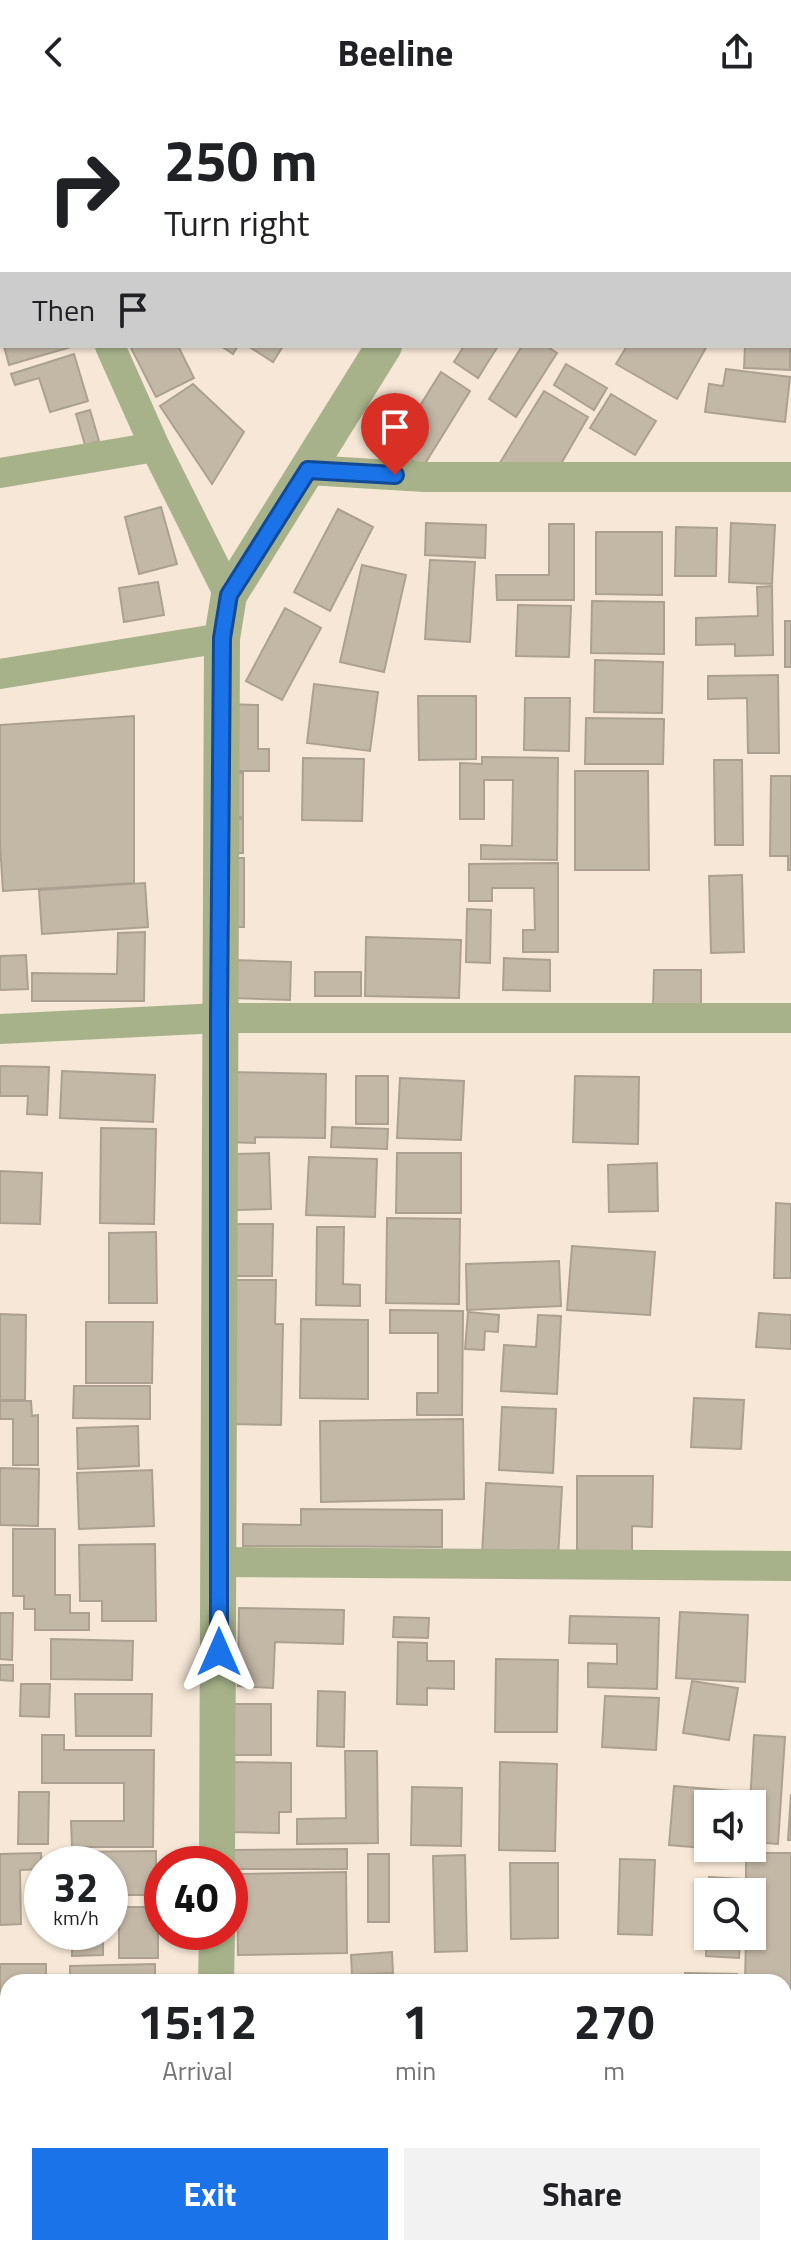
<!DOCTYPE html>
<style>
body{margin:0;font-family:"Titillium Web",sans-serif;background:#f2f2f2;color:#202124;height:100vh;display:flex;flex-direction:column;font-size:30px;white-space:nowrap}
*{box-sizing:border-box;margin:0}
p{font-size:26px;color:#757577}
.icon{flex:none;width:44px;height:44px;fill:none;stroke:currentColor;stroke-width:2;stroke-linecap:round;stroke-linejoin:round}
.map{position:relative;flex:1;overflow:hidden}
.panel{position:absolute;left:0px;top:1870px;width:792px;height:282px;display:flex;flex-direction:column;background:#fff;border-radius:24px 24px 0 0;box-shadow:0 2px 6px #0004}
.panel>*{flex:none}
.top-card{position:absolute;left:0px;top:0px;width:792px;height:244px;box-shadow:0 2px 6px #0004;background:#fff;color:#202124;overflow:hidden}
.tools{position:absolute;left:694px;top:1686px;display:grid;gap:16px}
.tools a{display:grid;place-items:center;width:72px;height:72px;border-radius:0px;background:#fff;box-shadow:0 2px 6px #0004;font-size:40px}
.speed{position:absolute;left:24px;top:1742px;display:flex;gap:16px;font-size:40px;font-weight:700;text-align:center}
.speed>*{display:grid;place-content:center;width:104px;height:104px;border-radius:50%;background:#fff;box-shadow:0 2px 6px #0004;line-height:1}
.speed small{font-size:20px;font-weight:400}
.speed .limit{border:12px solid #d22;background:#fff;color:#111}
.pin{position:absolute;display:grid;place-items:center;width:68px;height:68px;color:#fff;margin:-82px -34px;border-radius:50% 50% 50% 0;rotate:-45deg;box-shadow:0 0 8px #0007}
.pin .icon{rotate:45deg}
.me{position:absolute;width:88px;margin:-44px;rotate:0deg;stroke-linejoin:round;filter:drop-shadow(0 0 6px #0008)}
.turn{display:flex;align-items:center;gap:28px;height:168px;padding:0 32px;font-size:36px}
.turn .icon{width:104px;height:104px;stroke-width:2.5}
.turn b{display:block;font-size:56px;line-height:68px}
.then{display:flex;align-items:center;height:76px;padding:0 32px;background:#0003;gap:16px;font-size:30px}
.eta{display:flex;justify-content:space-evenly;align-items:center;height:136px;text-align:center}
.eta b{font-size:48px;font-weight:700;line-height:56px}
.cta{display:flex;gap:16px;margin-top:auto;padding:16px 32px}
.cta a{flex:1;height:92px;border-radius:0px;background:#1a73e8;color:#fff;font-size:32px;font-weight:700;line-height:92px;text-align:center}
.cta a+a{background:#f2f2f2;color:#202124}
header{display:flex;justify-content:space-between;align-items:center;height:104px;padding:0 32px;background:#fff;font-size:36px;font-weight:700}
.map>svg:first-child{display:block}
.building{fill:#c3b8a6;stroke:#aca190;stroke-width:2}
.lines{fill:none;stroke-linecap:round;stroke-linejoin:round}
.minor{stroke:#a7b28a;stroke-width:30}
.tertiary{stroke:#a7b28a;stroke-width:36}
.route-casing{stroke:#114b97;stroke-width:20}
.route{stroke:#1a73e8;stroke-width:14}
</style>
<header><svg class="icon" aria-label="back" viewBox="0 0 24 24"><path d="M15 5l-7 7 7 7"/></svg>Beeline<svg class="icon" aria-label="share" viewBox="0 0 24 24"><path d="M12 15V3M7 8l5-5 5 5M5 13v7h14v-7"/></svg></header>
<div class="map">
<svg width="791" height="2151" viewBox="0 0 791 2151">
<rect width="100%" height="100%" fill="#f6e7d6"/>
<path class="building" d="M80 0H146L145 2Z
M253 0H293L297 2H252Z
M310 0H410L413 2H314Z
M0 7 2 14 0 90Z
M790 192V266L744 264 745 242H790Z
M0 198H2V236L0 229Z
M4 242H71V243L9 261Z
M130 242H178L194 274 156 293Z
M221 242H238L233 250Z
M248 242H283L273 258Z
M464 242H498L478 274 454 258Z
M522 242H546L557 249 516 313 489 295Z
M627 242H707L677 295 616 260Z
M74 250 88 297 50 308 39 274 15 281 11 270Z
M566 260 607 284 594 306 554 281Z
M726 265 790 273 785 318 705 308 709 280 723 282Z
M441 268 470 287 423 363 393 345Z
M193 280 244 328 212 380 160 302Z
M544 287 588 313 558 365 498 362Z
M611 290 656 317 635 351 590 324Z
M90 306 99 337 85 341 76 310Z
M161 403 177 460 139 470 125 413Z
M338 405 373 423 330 507 294 488Z
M426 419 486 421 485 454 425 451Z
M731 419 775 421 772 480 729 478Z
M549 420H574V496H497L496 471H549Z
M676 423 717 424 716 472H675Z
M596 428H662V491L596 490Z
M430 456 475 458 470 538 425 535Z
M362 461 406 471 384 568 340 558Z
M158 478 164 511 124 518 119 484Z
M772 482 773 551 735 552V540L696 541V514L758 512 757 483Z
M592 497 664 498V550L591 549Z
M518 501 571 502 569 553 516 552Z
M285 504 321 524 282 596 246 577Z
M785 517H791V563H785Z
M595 556 663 558 662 609 594 608Z
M778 571 779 649H748L747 594 708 595V572Z
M314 580 378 588 370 647 307 639Z
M418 592H476V655L419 656Z
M525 594H570L569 647 524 646Z
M225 600 258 601V645H269V667H225Z
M134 612V779L3 787 0 740V621Z
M586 614 664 615 663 660H585Z
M482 653 558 654 557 756 481 755V741L512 742 513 676H484V715H460V659L482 660Z
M303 654 364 655 362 717 302 716Z
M714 656H742L743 741H715Z
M575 667H648L649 766H575Z
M224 669H243V713H224Z
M771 672H791V766H788V752H770Z
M225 715H243V749H225Z
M227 754H244V823H226Z
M558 759V848H523V826H535L534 784H492V797H469V760Z
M742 771 744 848 711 849 709 772Z
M145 779 148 823 42 830 39 786Z
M467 805 491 806 490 859 466 858Z
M145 828 144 897H32V869L117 870 118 829Z
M366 833 461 836 459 894 365 892Z
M26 851 28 885 0 886V852Z
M504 854 550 856V887L503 886Z
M232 856 291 858 290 896 231 894Z
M654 866H701V904H653Z
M315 868H361V892H315Z
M0 962 49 963 47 1011 27 1010 28 992H0Z
M62 967 155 971 153 1018 60 1014Z
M226 968 326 970 325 1034 255 1033V1039L224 1038Z
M356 972H388V1020H356Z
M575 972 639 973 638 1040 573 1038Z
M400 974 464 977 461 1036 397 1034Z
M332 1023 388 1025 387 1045 331 1043Z
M101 1024 156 1025 154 1120 100 1119Z
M269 1049 271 1105 236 1106 235 1050Z
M397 1049H461V1109H396Z
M309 1053 377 1055 375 1113 306 1111Z
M657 1059 658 1107 609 1108 608 1061Z
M0 1067 42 1069 40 1120 0 1119Z
M776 1099 791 1100V1174H774Z
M387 1114 460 1115 459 1200 386 1199Z
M227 1120H273L272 1172H227Z
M317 1123H344L343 1180 360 1181V1202L316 1201Z
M156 1128 157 1199H109V1129Z
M572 1142 655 1148 650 1211 567 1206Z
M559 1157 561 1202 467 1206 466 1160Z
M233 1176H276L275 1220H283L281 1321 231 1320Z
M390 1206 463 1207 462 1311H417V1289H438V1229H390Z
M468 1208 499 1211 498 1228 485 1227 484 1246 465 1245Z
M759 1209 791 1211V1245L756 1243Z
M0 1210 26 1211 25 1296H0Z
M538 1211 561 1212 557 1290 501 1287 504 1241 536 1243Z
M301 1215 368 1216V1295L300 1294Z
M86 1218H153L152 1279H86Z
M74 1282H150V1315L73 1314Z
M694 1294 744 1296 741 1345 691 1343Z
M0 1297H31L32 1312 38 1311V1361H13V1315H0Z
M502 1303 556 1305 553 1369 499 1366Z
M463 1315 464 1395 321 1398 320 1317Z
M138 1322 139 1362 78 1365 77 1324Z
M0 1364 39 1365 38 1422 0 1421Z
M152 1366 154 1422 79 1425 77 1369Z
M577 1372H653L652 1423 632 1422V1448H577Z
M486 1379 562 1383 558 1455 482 1451Z
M301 1405 442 1406V1443L243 1442V1420L301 1421Z
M13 1425H55V1491H70V1509H89V1526H35V1505H24V1492H13Z
M155 1440 156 1517H102V1497H80L79 1441Z
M239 1504 344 1506 343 1540 275 1538 273 1584 238 1582Z
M680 1508 748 1511 745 1578 676 1574Z
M0 1509H13L12 1556 0 1555Z
M570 1512 659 1514 657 1585 588 1583V1559L617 1560V1540L569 1539Z
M394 1513 429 1514 428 1534 393 1533Z
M51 1535 133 1537 132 1576 51 1575Z
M398 1538 427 1539V1557H454V1585L427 1584V1601L397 1600Z
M496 1555 558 1556 557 1628H495Z
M0 1561H13V1577L0 1576Z
M692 1577 738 1584 729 1636 683 1629Z
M21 1580H50L49 1613 20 1612Z
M318 1587 345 1588 344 1643 317 1642Z
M75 1590H152L151 1632H76Z
M605 1592 659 1594 656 1646 602 1643Z
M223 1600H271V1651H223Z
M42 1631H64V1646H154L153 1743H72L71 1717H124V1679H42Z
M754 1631 785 1633 778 1740 752 1738V1700H750Z
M345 1647H377L378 1739 297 1740V1715L346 1714Z
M233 1658 291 1659V1708H279V1729L232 1728Z
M500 1658 557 1660 555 1747 499 1746Z
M674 1682 744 1688 743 1700H708V1744H740L739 1747 669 1741Z
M412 1683 462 1684 461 1742 411 1741Z
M19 1688H49L48 1740H18Z
M791 1690V1736H788Z
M347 1745V1765H232V1746Z
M156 1747V1791H110V1760H71V1748Z
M41 1749 42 1765 20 1766 21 1820 0 1821V1750Z
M746 1749H791V1901H784V1878H745L746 1832H752V1788H746Z
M368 1750H389V1818H368Z
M465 1751 467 1847 435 1848 433 1752Z
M620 1755 655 1756 652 1831 618 1830Z
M510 1759H558V1834L511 1835Z
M346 1768 347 1849 238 1851 237 1770Z
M709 1773 743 1775V1788H709Z
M708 1802V1832H740L739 1854 706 1852Z
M119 1803H158V1854H119Z
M72 1828H103V1851L72 1852Z
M392 1848 393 1869 352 1871 351 1851Z
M0 1860H46V1878H8V1890H0Z
M155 1860V1878H70V1862Z
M685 1869 737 1870V1878H685Z
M366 1872H378V1878H366Z
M5 1896H8V1933H5Z
M0 1937H8V1982H0Z
M784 2077H791V2111L784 2110Z
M0 2094H8V2144H105V2151H0Z
M110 2144H154V2151H110Z
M236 2144H263V2151H236Z
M307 2144H337V2151H307Z
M497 2144H544V2151H497Z
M594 2144H638V2151H594Z
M666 2148 735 2149V2151H666Z"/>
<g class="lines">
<path class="minor" d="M10 0V2
M110 242 155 343 229 491
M308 366 425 373H791
M0 369 155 343
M0 570 222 534
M0 925 219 914H791
M220 1458 791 1462
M0 2017H8
M784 2026H791
M741 2151V2144"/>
<path class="tertiary" d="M527 2 528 0
M217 1760C221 1351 218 943 222 534L229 491 384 242
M216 1878 217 1828
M216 2144V2151"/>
</g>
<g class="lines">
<g class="route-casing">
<path id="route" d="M219 1548V914L222 534 229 491 308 366 395 371"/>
</g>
<use href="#route" class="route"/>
</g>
</svg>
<div class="tools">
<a><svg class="icon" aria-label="sound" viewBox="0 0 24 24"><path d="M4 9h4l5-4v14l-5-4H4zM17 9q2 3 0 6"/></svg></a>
<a><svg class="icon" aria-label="search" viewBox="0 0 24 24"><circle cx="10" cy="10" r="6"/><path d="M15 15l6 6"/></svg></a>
</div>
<div class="speed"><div>32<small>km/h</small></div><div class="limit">40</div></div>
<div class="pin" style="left:395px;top:371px;background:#d93025"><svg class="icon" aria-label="arrive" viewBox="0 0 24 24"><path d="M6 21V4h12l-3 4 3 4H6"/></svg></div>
<svg class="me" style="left:219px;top:1548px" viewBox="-20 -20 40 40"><path d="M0-17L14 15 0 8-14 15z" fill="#1a73e8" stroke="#fff" stroke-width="4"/></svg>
<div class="top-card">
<div class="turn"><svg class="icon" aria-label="right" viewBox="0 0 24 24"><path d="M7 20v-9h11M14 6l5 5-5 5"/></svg><div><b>250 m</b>Turn right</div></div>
<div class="then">Then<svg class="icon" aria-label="arrive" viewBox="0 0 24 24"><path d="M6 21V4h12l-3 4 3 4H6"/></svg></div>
</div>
<section class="panel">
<div class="eta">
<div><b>15:12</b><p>Arrival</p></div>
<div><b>1</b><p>min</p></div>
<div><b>270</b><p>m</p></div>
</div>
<div class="cta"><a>Exit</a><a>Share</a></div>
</section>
</div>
